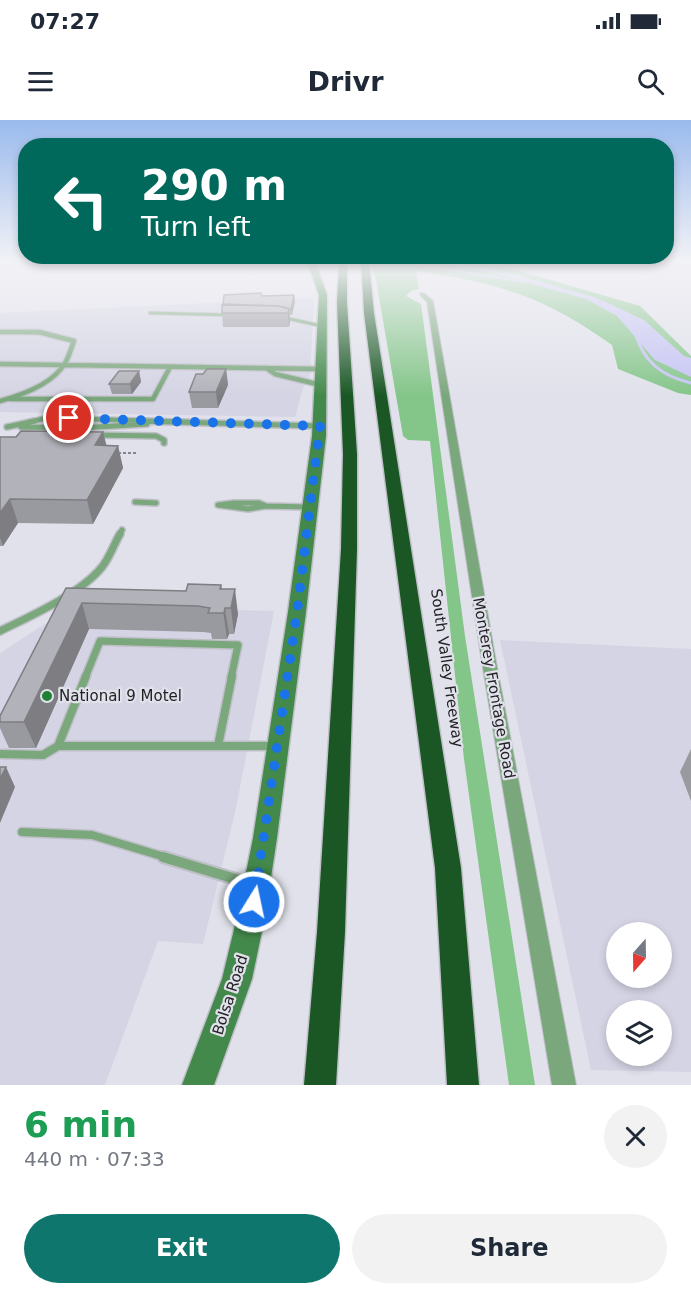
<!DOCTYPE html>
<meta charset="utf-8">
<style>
body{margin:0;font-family:"DejaVu Sans",sans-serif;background:#f2f2f3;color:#1f2937;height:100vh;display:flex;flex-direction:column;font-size:22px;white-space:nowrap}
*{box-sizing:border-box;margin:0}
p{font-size:20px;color:#747a83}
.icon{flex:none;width:33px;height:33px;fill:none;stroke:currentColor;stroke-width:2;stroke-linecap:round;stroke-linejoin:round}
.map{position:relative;height:965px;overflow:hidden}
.drawer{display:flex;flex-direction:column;background:#fff;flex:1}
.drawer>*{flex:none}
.hud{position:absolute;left:18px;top:18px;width:656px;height:126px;border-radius:24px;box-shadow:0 3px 9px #0003;background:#00695c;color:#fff;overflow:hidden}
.needle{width:39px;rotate:200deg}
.fabs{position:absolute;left:606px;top:802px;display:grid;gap:12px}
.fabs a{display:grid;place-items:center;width:66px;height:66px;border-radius:50%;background:#fff;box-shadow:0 3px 9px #0003;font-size:30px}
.pin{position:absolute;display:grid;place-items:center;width:51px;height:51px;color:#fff;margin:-26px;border:3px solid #fff;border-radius:50%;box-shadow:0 2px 6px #0007}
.me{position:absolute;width:66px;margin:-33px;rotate:10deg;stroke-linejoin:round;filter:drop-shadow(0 0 4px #0008)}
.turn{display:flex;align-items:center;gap:21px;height:126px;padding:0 24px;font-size:27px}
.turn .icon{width:78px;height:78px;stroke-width:2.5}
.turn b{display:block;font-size:42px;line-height:51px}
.round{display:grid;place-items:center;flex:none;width:63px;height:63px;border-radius:32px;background:#f2f2f3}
.summary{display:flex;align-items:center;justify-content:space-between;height:102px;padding:0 24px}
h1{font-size:36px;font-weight:700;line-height:45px;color:#1e9e55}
.action{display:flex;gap:12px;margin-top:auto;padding:12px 24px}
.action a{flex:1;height:69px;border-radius:36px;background:#0f766e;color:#fff;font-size:24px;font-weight:700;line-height:69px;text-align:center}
.action a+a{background:#f2f2f3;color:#1f2937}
.status{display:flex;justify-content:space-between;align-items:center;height:42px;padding:0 30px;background:#fff;direction:ltr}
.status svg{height:16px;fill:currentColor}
header{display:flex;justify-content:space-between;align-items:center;height:78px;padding:0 24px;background:#fff;font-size:27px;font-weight:700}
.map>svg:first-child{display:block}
.built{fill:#d4d4e4;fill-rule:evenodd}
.green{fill:#84c589}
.water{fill:#c5c3f4}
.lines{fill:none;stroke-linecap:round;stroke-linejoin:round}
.stream-far1{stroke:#c5c3f4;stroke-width:2}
.stream{stroke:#c5c3f4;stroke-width:3}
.lane-far5-casing{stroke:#bfbfc7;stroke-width:4.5}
.lane-far4-casing{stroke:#bfbfc7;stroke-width:7}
.lane-far3-casing{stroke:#bfbfc7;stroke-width:8}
.lane-far2-casing{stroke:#bfbfc7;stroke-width:10}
.lane-far1-casing{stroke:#bfbfc7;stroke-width:11}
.lane-casing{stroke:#bfbfc7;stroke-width:14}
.street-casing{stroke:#bfbfc7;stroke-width:2}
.secondary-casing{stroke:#bfbfc7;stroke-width:3}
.highway-casing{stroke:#bfbfc7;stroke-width:3}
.path{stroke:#84848a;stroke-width:2;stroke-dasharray:3 2;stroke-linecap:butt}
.lane-far5{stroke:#7ba77d;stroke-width:3}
.lane-far4{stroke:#7ba77d;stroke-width:4.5}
.lane-far3{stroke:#7ba77d;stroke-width:5}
.lane-far2{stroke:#7ba77d;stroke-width:7}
.lane-far1{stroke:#7ba77d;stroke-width:8}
.lane{stroke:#7ba77d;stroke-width:10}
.street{fill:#7ba77d;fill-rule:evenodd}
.secondary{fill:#43894b;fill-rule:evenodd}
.highway{fill:#1a5724;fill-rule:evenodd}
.wall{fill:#9999a0}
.shaded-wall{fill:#7d7d82}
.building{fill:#b2b2ba;stroke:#7d7d82;stroke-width:1.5}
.route{stroke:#1a73e8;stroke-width:10;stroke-dasharray:0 18}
.poi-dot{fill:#1f8033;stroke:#e1e1eb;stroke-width:2}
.labels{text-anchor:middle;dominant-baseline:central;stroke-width:4.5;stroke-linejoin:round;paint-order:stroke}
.street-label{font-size:15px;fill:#222225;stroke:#e1e1eb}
.poi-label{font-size:15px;fill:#222225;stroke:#e1e1eb;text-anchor:start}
</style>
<div class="status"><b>07:27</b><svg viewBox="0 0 49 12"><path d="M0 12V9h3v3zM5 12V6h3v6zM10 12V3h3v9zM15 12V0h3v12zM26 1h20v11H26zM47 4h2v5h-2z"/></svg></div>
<header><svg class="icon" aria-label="menu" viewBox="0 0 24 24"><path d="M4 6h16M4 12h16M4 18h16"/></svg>Drivr<svg class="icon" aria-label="search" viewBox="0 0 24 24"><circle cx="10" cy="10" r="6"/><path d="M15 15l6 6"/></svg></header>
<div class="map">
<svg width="691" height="965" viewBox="0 0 691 965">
<rect width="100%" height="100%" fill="#e1e1eb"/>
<path class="built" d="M314 178 310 256 304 265 295 297 0 292V193Z
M73 486 274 491 236 688 203 824 158 821 105 965H0V533Z
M500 520 691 529V952L591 950ZM616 813H662V858H616ZM616 891H662V936H616Z"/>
<path class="green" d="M365 141H460L509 148 640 186 691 236V275L678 273 618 249 612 225C543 176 499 163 416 151L419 169 411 171 406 176 421 184 465 516 535 965H509L464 639 430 321 408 320 403 316 376 160 370 143Z"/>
<path class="water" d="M417 141 457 142 513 154 597 178 644 200 684 236 691 238V257L655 240 617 196 586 179 489 152Z"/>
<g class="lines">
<path class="stream-far1" d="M396 141 524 162"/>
<path class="stream" d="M635 212C643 242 662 256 691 263"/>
<g class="lane-far5-casing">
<path id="lane-far5" d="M150 193 231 195
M281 197 322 206
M0 212 41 213"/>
</g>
<g class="lane-far4-casing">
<path id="lane-far4" d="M0 212H39L74 221C71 228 69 237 65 243 53 264 22 275 0 281
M0 244 321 249
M266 248 275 254 321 265
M10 279H153L170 247
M29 302 47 298 188 302"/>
</g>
<g class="lane-far3-casing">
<path id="lane-far3" d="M137 301 320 306
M7 307 35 301
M21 307 80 308 147 304
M96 315 156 316 164 320V323
M135 382 156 383
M234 383H259L266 386 248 389 218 385Z
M266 386 309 387
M119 415 122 410"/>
</g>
<g class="lane-far2-casing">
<path id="lane-far2" d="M0 511C31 496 80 474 102 447 110 437 114 424 120 414
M85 558 100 521 238 525 231 558"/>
</g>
<g class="lane-far1-casing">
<path id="lane-far1" d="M86 556 58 626H218
M218 626H274
M218 626 232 556
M0 634 43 635 58 626
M22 712 92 715 168 738"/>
</g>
<g class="lane-casing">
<path id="lane" d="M163 737 252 764"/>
</g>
<g class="street-casing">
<path id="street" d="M420 173H424L433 181 496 542 576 965H552L482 542 427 182 420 175Z"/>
</g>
<g class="secondary-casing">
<path id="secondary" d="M307 141H315L327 175 326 316 306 492 277 718 265 797 252 859 214 965H182L222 859 237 797 253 718 288 492 312 316 319 175Z"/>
</g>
<g class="highway-casing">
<path id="highway" d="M339 141H347V183L357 334V429L345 812 336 965H304L317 812 341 429 343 334 337 183Z
M361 141H369L374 193 461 748 479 965H447L435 748 364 193Z"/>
</g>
<path class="path" d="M118 333H137"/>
<use href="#lane-far5" class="lane-far5"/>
<use href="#lane-far4" class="lane-far4"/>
<use href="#lane-far3" class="lane-far3"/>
<use href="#lane-far2" class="lane-far2"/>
<use href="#lane-far1" class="lane-far1"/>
<use href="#lane" class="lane"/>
<use href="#street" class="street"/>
<use href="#secondary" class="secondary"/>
<use href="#highway" class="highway"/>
</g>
<path class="wall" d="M294 175 295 181 292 195H290L289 207H223L222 193 262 176Z
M226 249 228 265 218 288H192L189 272 203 254Z
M139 251 141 262 132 274H112L109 264Z
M0 317 118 326 123 348 93 404 18 403 3 426H0Z
M221 465 222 469 238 494 234 514H229L227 519H212L211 513 203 512 89 509 36 628H9L0 608V596L66 468 186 471Z
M691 629V681L680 652Z"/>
<path class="shaded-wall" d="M294 175 295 181 292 195 291 189Z
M289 189 290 202 289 207 288 193Z
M226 249 228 265 218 288 216 272Z
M139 251 141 262 132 274 130 264Z
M103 312 109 335 95 325Z
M118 326 123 348 93 404 87 380Z
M10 379 18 403 3 426 0 418V393Z
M221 465 229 514 227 519 220 469Z
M235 469 238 494 234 514 231 488Z
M82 483 89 509 36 628 24 602Z
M6 647 15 667 0 703V659Z"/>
<path class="building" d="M261 173 262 176 294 175 291 189 279 186 223 184 224 175Z
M222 185 278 186 289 189 288 193H222Z
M207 249H226L216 272H189L196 254H203Z
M119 251H139L130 264H109Z
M21 311 103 312 95 325 118 326 87 380 10 379 0 393V317H16Z
M188 464 221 465 220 469H235L231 488H225L224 493H208L210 488 198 486 82 483 24 602H0V596L66 468 186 471Z
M0 647H6L0 659Z"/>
<linearGradient id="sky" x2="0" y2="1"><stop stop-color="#9abaed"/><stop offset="0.51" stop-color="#f2f2f6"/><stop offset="1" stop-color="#f2f2f6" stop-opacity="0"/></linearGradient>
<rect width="691" height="276" fill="url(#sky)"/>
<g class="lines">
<path class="route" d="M69 298 320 306 297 492 254 782"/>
</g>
<circle class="poi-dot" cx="47" cy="576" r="6"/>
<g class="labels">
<g class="street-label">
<text transform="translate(447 548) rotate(82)">South Valley Freeway</text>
<text transform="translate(494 568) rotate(80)">Monterey Frontage Road</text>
<text transform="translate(230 875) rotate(-72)">Bolsa Road</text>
</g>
<g class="poi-label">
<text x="59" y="576">National 9 Motel</text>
</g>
</g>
</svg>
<div class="fabs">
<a><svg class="needle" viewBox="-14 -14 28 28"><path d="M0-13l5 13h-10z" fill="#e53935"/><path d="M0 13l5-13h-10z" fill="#747a83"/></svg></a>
<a><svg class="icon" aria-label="layers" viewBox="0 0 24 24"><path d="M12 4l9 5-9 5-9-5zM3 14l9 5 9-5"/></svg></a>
</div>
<div class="pin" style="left:69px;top:298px;background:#d93025"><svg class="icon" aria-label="arrive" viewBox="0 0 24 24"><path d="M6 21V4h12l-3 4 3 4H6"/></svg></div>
<svg class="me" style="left:254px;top:782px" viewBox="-20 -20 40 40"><circle r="17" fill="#1a73e8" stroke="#fff" stroke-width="3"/><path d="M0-11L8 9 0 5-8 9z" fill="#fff"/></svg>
<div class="hud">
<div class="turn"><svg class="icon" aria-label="left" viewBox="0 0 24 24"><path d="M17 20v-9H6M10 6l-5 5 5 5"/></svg><div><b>290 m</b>Turn left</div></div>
</div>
</div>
<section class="drawer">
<div class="summary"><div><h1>6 min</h1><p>440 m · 07:33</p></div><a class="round"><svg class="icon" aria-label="close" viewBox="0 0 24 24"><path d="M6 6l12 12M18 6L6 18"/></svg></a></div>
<div class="action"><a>Exit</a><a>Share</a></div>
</section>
